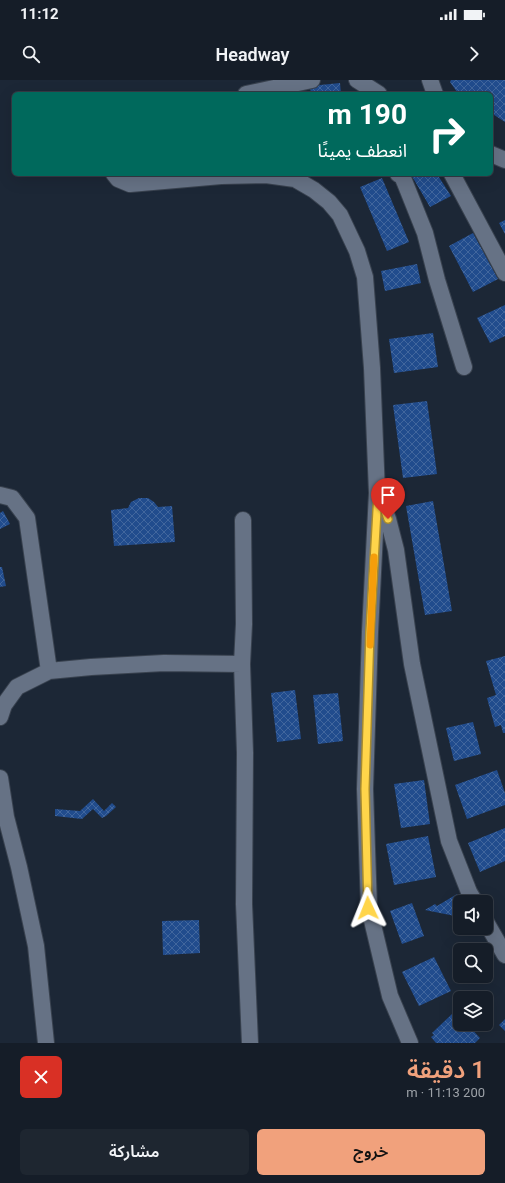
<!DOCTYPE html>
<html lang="ar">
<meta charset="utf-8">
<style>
body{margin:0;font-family:Roboto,"Noto Sans Arabic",sans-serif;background:#1e2630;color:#f1f3f6;direction:rtl;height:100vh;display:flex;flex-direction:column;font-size:15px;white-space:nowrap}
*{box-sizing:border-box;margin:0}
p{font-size:13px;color:#9da2a8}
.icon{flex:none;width:22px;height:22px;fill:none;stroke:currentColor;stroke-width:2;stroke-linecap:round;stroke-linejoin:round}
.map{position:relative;height:963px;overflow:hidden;direction:ltr}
.drawer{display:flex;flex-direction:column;background:#151d28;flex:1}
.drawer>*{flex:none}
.guide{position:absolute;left:12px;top:12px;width:481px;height:84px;border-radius:6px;box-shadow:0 4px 16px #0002,0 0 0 1px #343b45;direction:rtl;background:#00695c;color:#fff;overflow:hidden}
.controls{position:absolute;left:453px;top:815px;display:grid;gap:8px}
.controls a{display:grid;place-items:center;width:40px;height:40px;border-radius:6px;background:#151d28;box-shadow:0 4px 16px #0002,0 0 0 1px #343b45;font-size:20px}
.pin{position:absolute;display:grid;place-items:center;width:34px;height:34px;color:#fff;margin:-41px -17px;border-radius:50% 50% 50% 0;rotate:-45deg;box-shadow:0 0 4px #0007}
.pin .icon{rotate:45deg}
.me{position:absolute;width:44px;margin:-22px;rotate:358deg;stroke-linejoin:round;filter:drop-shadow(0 0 3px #0008)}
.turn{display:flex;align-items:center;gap:14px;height:84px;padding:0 20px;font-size:18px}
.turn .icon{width:52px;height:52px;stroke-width:2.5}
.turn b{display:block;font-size:28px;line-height:34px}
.round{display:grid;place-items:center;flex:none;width:42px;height:42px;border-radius:6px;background:#1e2630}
.overview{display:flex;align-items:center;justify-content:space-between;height:68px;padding:0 20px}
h1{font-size:24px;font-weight:600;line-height:30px;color:#f1a17c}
.primary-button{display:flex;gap:8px;margin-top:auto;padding:8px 20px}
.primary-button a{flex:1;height:46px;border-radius:6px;background:#f1a17c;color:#111;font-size:16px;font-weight:600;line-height:46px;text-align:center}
.primary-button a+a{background:#1e2630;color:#f1f3f6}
.status{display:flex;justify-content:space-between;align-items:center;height:28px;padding:0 20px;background:#151d28;direction:ltr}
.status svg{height:11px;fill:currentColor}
header{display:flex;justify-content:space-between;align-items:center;height:52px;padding:0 20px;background:#151d28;font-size:18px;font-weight:600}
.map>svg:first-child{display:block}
.building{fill:url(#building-cross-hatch)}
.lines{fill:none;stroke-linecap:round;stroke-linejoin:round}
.minor-casing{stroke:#39424f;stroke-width:18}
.minor{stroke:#667285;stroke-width:16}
.route-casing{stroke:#a68a30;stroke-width:10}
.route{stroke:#ffd54a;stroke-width:7}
.slow{stroke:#f59e0b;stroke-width:7}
</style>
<div class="status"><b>11:12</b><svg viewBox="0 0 49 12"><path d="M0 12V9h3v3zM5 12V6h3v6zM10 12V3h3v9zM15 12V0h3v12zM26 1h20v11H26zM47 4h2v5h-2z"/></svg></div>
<header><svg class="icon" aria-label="forward" viewBox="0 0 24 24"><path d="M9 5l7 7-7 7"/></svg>Headway<svg class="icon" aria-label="search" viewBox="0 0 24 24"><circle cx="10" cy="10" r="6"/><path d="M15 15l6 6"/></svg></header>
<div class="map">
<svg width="505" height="963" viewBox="0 0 505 963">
<defs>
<pattern id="building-cross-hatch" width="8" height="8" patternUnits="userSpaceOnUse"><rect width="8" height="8" fill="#214c8d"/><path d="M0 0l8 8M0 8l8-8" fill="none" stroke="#41669d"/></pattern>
</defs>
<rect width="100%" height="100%" fill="#1c2736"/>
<path class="building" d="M451 0H505V42L491 33V14H459L457 12 450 2Z
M340 3 341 14H311L310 6Z
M409 94H437L451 116 430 127 413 98Z
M382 98 409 162 387 171 360 107Z
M505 140V154L499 143Z
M473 153 498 199 473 212 449 166Z
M417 184 421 203 385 211 381 191Z
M505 225V256L490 263 477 238Z
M433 253 438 287 394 293 389 259Z
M427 321 437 394 403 398 393 325Z
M139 418H148L154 422 158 427 172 426 175 462 114 466 111 430 128 428 131 422Z
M433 421 452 531 425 535 406 426Z
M3 431 10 444 0 449V433Z
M0 487H2L6 506 0 507Z
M505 576V653H503L501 645 495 647 487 618 496 615 486 581Z
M295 610 301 659 277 662 271 613Z
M338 613 343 661 318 664 313 615Z
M473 642 481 674 454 681 446 648Z
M497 690 505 713V725L467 739 455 705Z
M424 700 430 744 401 748 394 704Z
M93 719 104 731 112 723 116 727 106 736 102 738 93 729 82 739 55 736V729L80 731Z
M505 748V781L480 792 468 763Z
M428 756 436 797 394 805 386 764Z
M457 814 461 822H460V837L425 830 435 824 437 826Z
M412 823 424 856 402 864 390 831Z
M199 840 200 873 163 875 162 841Z
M434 877 451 911 419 926 402 892Z
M452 934 455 937 458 934 460 937V944H467L480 958 475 963H436L431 957 434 955 432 953Z
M505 939V951L499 945Z"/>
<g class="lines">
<g class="minor-casing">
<path id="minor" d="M357 0 379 14
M430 0 435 14
M246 14 312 0
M491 74 505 80
M114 94 118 99 130 104 221 96 266 95 295 99 314 110 329 122 340 135 357 171 365 197 372 288 377 413 370 552 365 709 369 828 390 916 410 963
M398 94 402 96 405 103 425 153 437 200 464 287
M452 94 505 193
M0 415 12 418 27 438 49 591
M380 418 388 439 396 470 412 584 449 761 469 812 475 822
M243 440 244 544 242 584 245 673 244 824 250 963
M0 637 4 625 17 607 49 591 91 587 164 583 242 584
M0 698 6 737 19 787 36 866 46 963
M486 842 505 875"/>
</g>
<use href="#minor" class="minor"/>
</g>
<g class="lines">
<g class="route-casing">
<path id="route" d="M368 828 365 709 370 552 378 413 388 439"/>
</g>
<use href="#route" class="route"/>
<path class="slow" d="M370 565 374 477"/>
</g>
</svg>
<div class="controls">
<a><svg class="icon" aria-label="sound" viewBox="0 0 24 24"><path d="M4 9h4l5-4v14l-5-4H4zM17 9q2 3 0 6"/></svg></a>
<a><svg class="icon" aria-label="search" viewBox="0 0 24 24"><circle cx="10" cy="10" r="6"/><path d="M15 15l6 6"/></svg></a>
<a><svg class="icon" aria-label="layers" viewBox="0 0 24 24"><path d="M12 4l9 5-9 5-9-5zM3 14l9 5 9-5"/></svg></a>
</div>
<div class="pin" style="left:388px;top:439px;background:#d93025"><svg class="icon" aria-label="arrive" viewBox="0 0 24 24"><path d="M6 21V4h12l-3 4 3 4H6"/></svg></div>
<svg class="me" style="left:368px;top:828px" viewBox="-20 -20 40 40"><path d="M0-17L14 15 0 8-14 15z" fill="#ffd54a" stroke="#fff" stroke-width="4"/></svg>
<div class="guide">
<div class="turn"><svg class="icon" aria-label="right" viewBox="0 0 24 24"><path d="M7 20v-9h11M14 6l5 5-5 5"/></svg><div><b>190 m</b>انعطف يمينًا</div></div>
</div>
</div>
<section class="drawer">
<div class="overview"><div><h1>1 دقيقة</h1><p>200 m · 11:13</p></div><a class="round" style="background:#d93025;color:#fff"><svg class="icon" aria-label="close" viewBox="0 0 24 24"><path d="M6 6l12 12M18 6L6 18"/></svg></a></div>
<div class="primary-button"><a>خروج</a><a>مشاركة</a></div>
</section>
